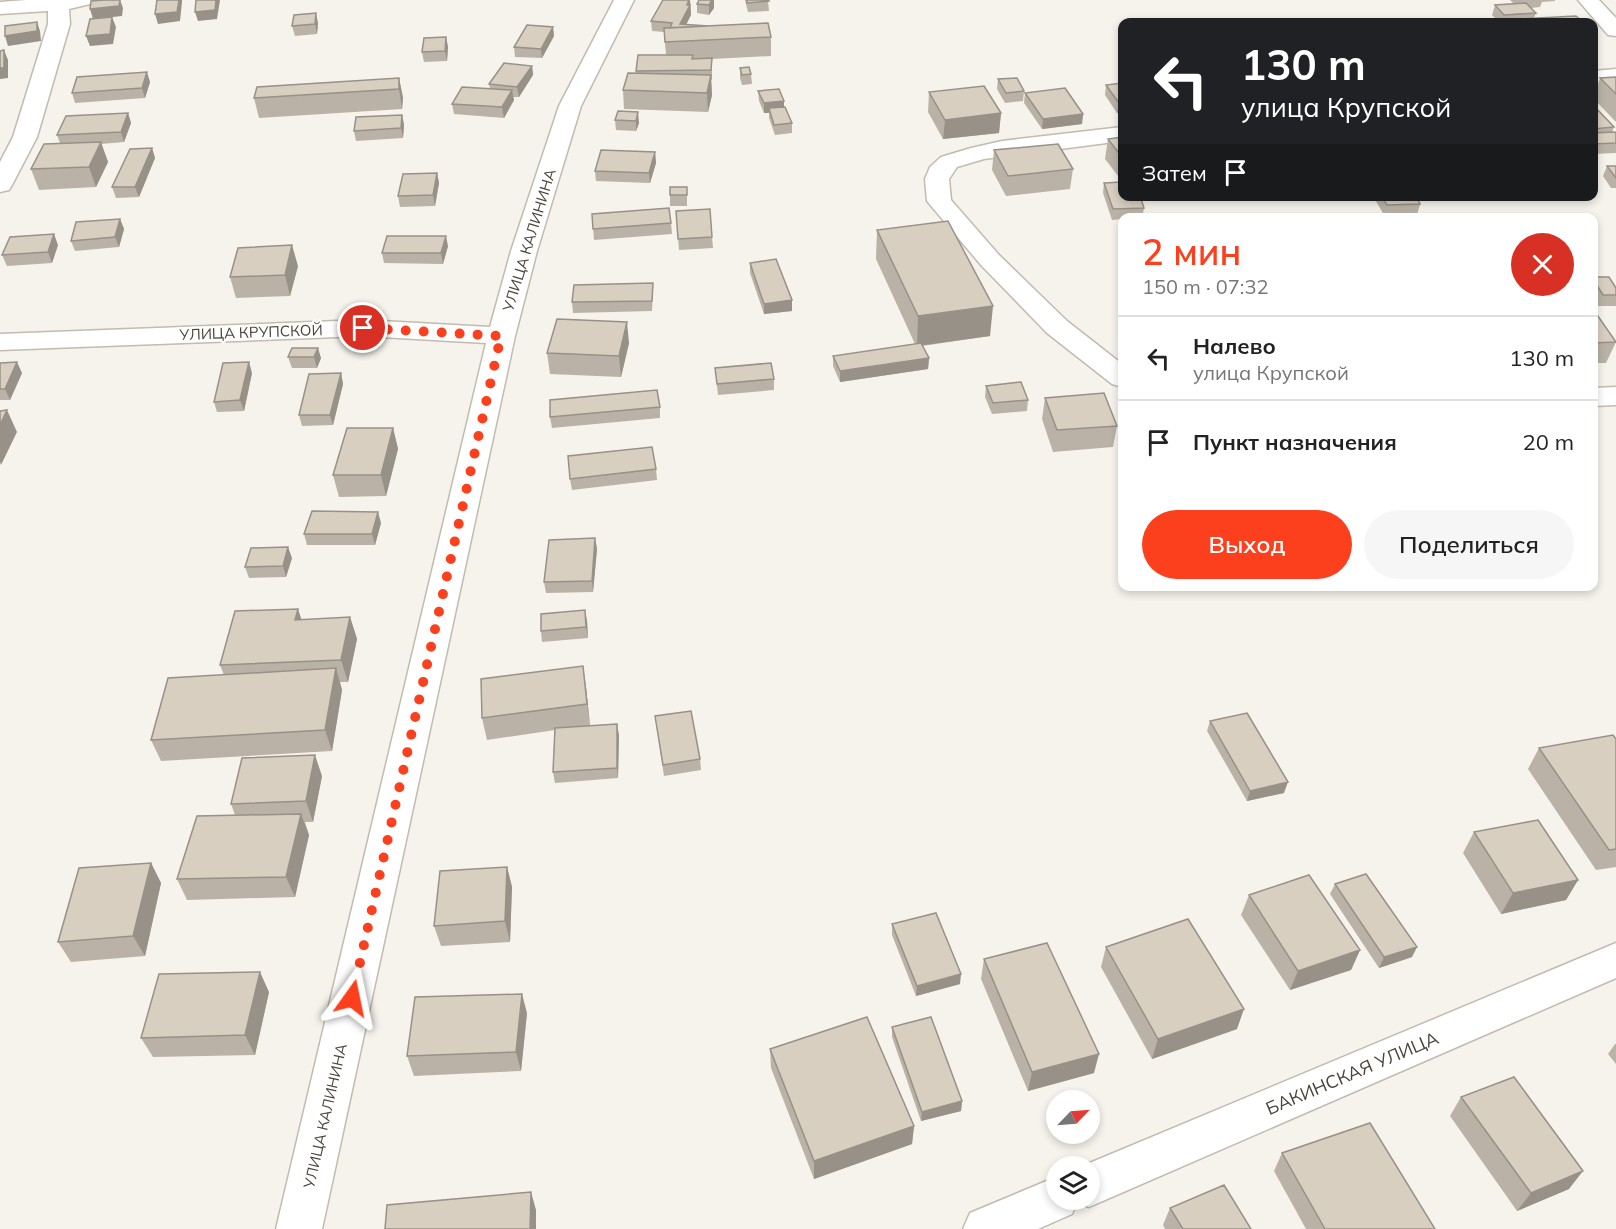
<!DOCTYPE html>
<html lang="ru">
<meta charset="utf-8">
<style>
body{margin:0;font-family:Mulish,sans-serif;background:#f6f6f6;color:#222;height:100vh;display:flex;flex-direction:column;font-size:22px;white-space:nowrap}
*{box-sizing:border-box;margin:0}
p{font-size:20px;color:#767676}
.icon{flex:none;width:33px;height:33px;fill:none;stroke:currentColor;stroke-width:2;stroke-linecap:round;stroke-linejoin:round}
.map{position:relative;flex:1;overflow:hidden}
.details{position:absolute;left:1118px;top:213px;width:480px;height:378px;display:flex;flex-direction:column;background:#fff;border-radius:12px;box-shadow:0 3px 9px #0003}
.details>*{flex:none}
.banner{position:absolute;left:1118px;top:18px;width:480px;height:183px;border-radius:12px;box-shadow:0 3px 9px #0003;background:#202124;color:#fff;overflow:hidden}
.needle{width:39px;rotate:65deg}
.tools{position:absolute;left:1046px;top:1090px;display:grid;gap:12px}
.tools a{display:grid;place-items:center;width:54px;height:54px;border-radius:50%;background:#fff;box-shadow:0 3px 9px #0003;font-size:30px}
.pin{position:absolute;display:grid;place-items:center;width:51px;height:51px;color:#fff;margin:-26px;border:3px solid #fff;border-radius:50%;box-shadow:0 2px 6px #0007}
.me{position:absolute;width:66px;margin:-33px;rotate:12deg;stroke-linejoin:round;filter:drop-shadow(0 0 4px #0008)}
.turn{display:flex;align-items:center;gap:21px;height:126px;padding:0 24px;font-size:27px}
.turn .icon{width:78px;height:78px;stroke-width:2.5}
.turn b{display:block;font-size:42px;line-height:51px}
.then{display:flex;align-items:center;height:57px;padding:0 24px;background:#0003;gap:12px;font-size:22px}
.round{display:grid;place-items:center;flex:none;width:63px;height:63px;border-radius:32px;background:#f6f6f6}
.headline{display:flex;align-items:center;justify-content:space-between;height:102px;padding:0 24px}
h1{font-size:36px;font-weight:600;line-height:45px;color:#fc3f1d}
.action{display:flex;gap:12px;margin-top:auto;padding:12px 24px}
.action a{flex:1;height:69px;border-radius:36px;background:#fc3f1d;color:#fff;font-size:24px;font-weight:600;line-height:69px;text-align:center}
.action a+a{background:#f6f6f6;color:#222}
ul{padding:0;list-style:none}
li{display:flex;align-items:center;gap:18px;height:84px;padding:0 24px;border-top:2px solid #e0e0e0}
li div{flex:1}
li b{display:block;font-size:22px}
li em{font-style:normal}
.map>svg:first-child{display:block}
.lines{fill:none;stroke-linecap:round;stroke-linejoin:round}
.street-casing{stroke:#c2bbae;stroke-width:3}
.street{fill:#fff;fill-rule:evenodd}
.wall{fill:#bab2a6}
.shaded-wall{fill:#979187}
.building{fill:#d8cfc1;stroke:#979187;stroke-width:1.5}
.route{stroke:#fc3f1d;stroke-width:10;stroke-dasharray:0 18}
.labels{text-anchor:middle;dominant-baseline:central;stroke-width:4.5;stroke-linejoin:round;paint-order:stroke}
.street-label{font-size:15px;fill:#4b4439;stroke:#fff}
.near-street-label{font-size:18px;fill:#4b4439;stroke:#fff}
</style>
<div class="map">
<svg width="1616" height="1229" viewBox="0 0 1616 1229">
<rect width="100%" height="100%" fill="#f6f3ec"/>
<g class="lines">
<g class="street-casing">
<path id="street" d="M26 0H93L90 4 69 9 70 24 37 137 12 185 9 190 0 192V162L13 137 48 24V11L0 14V2Z
M614 0H634L581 106 537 251 515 336 322 1229H276L486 343 363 336 0 350V334L363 320 490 327 511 251 559 106Z
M1578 0H1599L1616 18V36L1608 35Z
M1616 69V83L1593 85V71Z
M1122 127V141L984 159 957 167 949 179 951 200 999 255 1067 321 1122 364V387L1112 384 1047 333 981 265 927 201 925 179 930 167 941 157 971 148 1002 141Z
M1616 387V405L1593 406V388Z
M1616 943V978L1105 1200 1089 1207 1077 1202 1072 1214 1038 1229H963L970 1213 1056 1177V1200H1089V1167H1080Z"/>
</g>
<use href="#street" class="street"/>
</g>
<path class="wall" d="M690 0 691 15 686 25 771 37V56L712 59V80H711L712 95 708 112 624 109 623 90 636 73 638 55H666L664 32 652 31 651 21Z
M699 0 714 8 709 15 697 13V4Z
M745 0H768L769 11 748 12Z
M1510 0H1555V1L1542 2 1540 7 1531 8 1536 13 1534 18 1583 22H1499L1492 15 1495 5 1514 4Z
M318 23 317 34 295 36 292 26Z
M553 27 554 36 542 58 515 57 514 47Z
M446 37 448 47 447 61 424 62 422 52Z
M532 66 533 75 519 97H513L514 100 504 118 454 114 452 104 490 89 489 84Z
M740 68 751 74 752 84 742 85 740 78Z
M1616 77V122L1593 98 1600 78Z
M399 78 403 98 402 109 259 118 254 98Z
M998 79 1024 91 1023 101 1005 103 997 89Z
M150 82 145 98 75 103 72 93Z
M1122 83V112L1117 113 1105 95 1106 85Z
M758 91 784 101V107L792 123V133L775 135 769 118V113H764L759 101Z
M929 92 1001 113 999 133 943 139 928 112Z
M1025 93 1083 114 1082 124 1042 129 1024 103Z
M1593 105 1614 127 1612 132 1616 133V153L1593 154Z
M618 111 639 123 636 131 616 130 615 120Z
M128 113 131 123 124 142 101 144 108 162 96 187 39 190 31 169 60 143 57 135Z
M402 115 404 125 403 138 356 141 354 131Z
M1122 137V181L1105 159 1108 139Z
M152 148 155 158 139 197 116 198 112 187Z
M994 150 1073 169 1070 189 1006 196 992 170Z
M655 152 656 163 650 183 596 181 595 171Z
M1607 166H1616V188H1611L1603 176Z
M437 173 439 183 435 206 400 207 398 196Z
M1104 183 1144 208 1142 218H1122V219L1112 220 1103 193Z
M687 187V206H670V195Z
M1373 196H1416L1420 204 1417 215H1384Z
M676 211 712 237 713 248 679 250Z
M592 214 671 223 672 234 594 240Z
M120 219 124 229 119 247 75 251 71 241Z
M877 230 990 336 922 346 929 358 928 369 840 382 833 366V356L915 344 876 259Z
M58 245 52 263 7 266 2 255Z
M448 246 443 264 384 263 382 253Z
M750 263 792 311 764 314 750 273Z
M298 266 290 296 236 298 230 277Z
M1593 277 1616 288V306H1598L1593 297Z
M653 283V294L652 311 573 313 572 302Z
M1593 309 1616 342 1606 363H1593Z
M629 343 621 377 550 374 547 353Z
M292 348 321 358 317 368H292L288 357Z
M0 363 22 373 10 400H0Z
M715 368 774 379V390L718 395Z
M252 373 244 411 217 412 214 402Z
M341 373 343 384 333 425 302 426 299 415Z
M986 386 1028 400 1027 411 992 414 985 397Z
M1045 398 1117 426 1113 447 1053 452 1042 419Z
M660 407V418L552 428 550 417Z
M393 428 398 449 386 496 339 497 333 475Z
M656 469 657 480 572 490 570 479Z
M1122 495V512L1120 505Z
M381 523 375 545H307L304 534Z
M595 538 597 549 593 592 546 593 544 582Z
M292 558 286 577 249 578 245 567Z
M350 617 357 639 348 682H340L342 690 332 751 161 761 151 740 224 675 220 665 302 620Z
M587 621 588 638 542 642 541 631Z
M586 687 590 725 619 735 618 778 555 783 553 772 555 730 487 740 482 718Z
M655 716 700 759 701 770 664 776Z
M1210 721 1284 793 1247 801 1207 731Z
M1616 739V867L1596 870 1528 769 1539 748Z
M322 776 313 822H305L309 835 295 897 187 900 177 879 235 815 231 804Z
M1474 832 1578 880 1566 900 1501 914 1463 853Z
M151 863 161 883 145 956 71 962 58 942Z
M507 867 512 887 510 942 441 946 434 926Z
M1335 884 1412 957 1379 968 1330 894Z
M1249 895 1360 950 1351 970 1290 990 1241 915Z
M892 924 960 984 916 996 892 935Z
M1106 947 1237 1029 1152 1059 1101 967Z
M984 959 1094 1073 1028 1091 981 979Z
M269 992 255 1055 153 1057 141 1038Z
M527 1013 521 1071 414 1076 407 1056Z
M892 1027 962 1101 961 1111 921 1121 892 1037Z
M1615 1044H1616V1064L1608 1054Z
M770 1049 914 1126 912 1144 814 1179 771 1068Z
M1461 1097 1569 1189 1517 1211 1450 1116Z
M1282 1153 1435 1229H1306L1274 1171Z
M1170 1208 1251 1229H1165L1163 1225Z"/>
<path class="shaded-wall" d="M120 0 123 8 122 16 93 19 90 9Z
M179 0H182V2L180 21 158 24 155 14Z
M216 0H220L217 19 198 21 195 12Z
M690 0 691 15 682 32 680 24 687 5Z
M712 0H714V8L709 15V5Z
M316 13 318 23 317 34 315 24Z
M112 17 116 27 113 44 90 46 86 36Z
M37 22 40 31 41 41 8 46 5 36Z
M553 27 554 36 542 58 541 49Z
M446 37 448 47 447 61 445 51Z
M4 50 8 60V78L0 79V68Z
M532 66 533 75 519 97 517 87Z
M147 72 150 82 145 98 142 88Z
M711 75 712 95 708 112 707 93Z
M399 78 403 98 402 109 399 89Z
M512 90 514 100 504 118 502 107Z
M784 101V111L769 108V113H764V103Z
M1122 102V112L1117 113 1119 103Z
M638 112 639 123 636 131V121Z
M128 113 131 123 124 142 121 132Z
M1001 113 999 133 943 139 945 120Z
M1083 114 1082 124 1042 129 1043 119Z
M402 115 404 125 403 138 401 128Z
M101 142 108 162 96 187 89 167Z
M152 148 155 158 139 197 135 187Z
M655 152 656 163 650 183 649 173Z
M437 173 439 183 435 206 433 195Z
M120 219 124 229 119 247 115 237Z
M54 234 58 245 52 263 48 252Z
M446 236 448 246 443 264 441 253Z
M292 245 298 266 290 296 285 275Z
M792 300V311L764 314V304Z
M993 306 990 336 917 346 918 316Z
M627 322 629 343 621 377 619 356Z
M318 348 321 358 317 368 314 357Z
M929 358 928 369 840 382V371Z
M17 362 22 373 10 400 5 389Z
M249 362 252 373 244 411 240 400Z
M341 373 343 384 333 425 330 415Z
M7 410 17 432 1 465 0 462V425Z
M393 428 398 449 386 496 381 475Z
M378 512 381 523 375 545 372 534Z
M595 538 597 549 593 592 592 581Z
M288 547 292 558 286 577 283 566Z
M298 609 305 630 295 620Z
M585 610 587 621 588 638 586 627Z
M350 617 357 639 348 682 341 660Z
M583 666 586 687 590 726 587 704Z
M336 668 342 690 332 751 325 730Z
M617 724 619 735 618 778 617 768Z
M315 755 322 776 313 822 306 801Z
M1288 782 1284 793 1247 801 1250 791Z
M301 814 309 835 295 897 286 877Z
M151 863 161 883 145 956 133 936Z
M507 867 512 887 510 942 505 921Z
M1578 880 1566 900 1501 914 1513 893Z
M1417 947 1412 957 1379 968 1384 957Z
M1360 950 1351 970 1290 990 1298 971Z
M260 972 269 992 255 1055 245 1035Z
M961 974 960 984 916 996 917 986Z
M522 994 527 1013 521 1071 516 1052Z
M1244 1009 1237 1029 1152 1059 1158 1039Z
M1099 1054 1094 1073 1028 1091 1032 1072Z
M962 1101 961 1111 921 1121 922 1112Z
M914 1126 912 1144 814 1179V1161Z
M1583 1171 1569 1189 1517 1211 1531 1193Z
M531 1192 536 1210V1229H530Z"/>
<path class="building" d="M105 0H120L119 6 90 9 91 1Z
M157 0H179L177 12 155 14Z
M196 0H216L215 10 195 12Z
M663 0H689L687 5H690L680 24 708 26 670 28 672 23 651 21Z
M699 0H712L709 5 697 4Z
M747 0H768L769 1 747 3Z
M1526 3 1536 13 1504 15 1495 5Z
M316 13 315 24 292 26 294 15Z
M1576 16 1583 22H1523L1519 19Z
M112 17 110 34 86 36 90 19Z
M37 22V31L5 36V26Z
M768 23 771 37 665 42 664 28Z
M527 25 553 27 541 49 514 47Z
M446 37 445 51 422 52 424 38Z
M4 50V68H0V51Z
M638 55H693L692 59 712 58 711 70 636 71Z
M504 63 532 66 517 87 489 84Z
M749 67 751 74 742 75 740 68Z
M147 72 142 88 72 93 77 77Z
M628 73 711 75 707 93 623 90Z
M1616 77V94L1600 78Z
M399 78V89L254 98 257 87Z
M1017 78 1024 91 1006 93 998 79Z
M1122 83V102L1119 103 1106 85Z
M984 86 1001 113 945 120 929 92Z
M462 87 512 90 502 107 452 104Z
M1065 88 1083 114 1043 119 1025 93Z
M779 89 784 101 764 103 758 91Z
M1593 105 1614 127 1593 129Z
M785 107 792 123 774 125 769 108Z
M618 111 638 112 636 121 615 120Z
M128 113 121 132 57 135 66 116Z
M402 115 401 128 354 131 356 117Z
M1615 132 1616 133V143L1593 144V133Z
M1122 137V157L1108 139Z
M101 142 89 167 31 169 44 144Z
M1058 144 1073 169 1008 176 994 150Z
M152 148 135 187H112L130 149Z
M601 150 655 152 649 173 595 171Z
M1607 166H1616V178Z
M437 173 433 195 398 196 403 174Z
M1122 182V196H1140L1144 208 1113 209 1104 183Z
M670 187H687V195H670Z
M1382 196H1416L1420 204 1387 205Z
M669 208 671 223 593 229 592 214Z
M710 209 712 237 678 239 676 211Z
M120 219 115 237 71 241 76 222Z
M948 221 993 306 918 316 877 230Z
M54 234 48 252 2 255 10 237Z
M387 236H446L441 253H382Z
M292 245 285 275 230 277 238 248Z
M776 259 792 300 764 304 750 263Z
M1593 277H1609L1616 288V295H1603L1593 279Z
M653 283 652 301 572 302 574 285Z
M1593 309 1616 342 1593 343Z
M557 319 627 322 619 356 547 353Z
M921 343 929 358 840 371 833 356Z
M292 348H318L314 357H288Z
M17 362 5 389H0V363Z
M249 362 240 400 214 402 223 363Z
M771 363 774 379 717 384 715 368Z
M341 373 330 415H299L309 374Z
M1021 382 1028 400 993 403 986 386Z
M657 390 660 407 550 417V400Z
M1104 393 1117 426 1057 430 1045 398Z
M7 410 0 425V411Z
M347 428H393L381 475H333Z
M652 447 656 469 570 479 568 456Z
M312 511 378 512 372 534H304Z
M595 538 592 581 544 582 549 540Z
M288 547 283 566 245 567 251 548Z
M298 609 295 620 350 617 341 660 220 665 235 611Z
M585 610 586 627 541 631V614Z
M583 666 587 704 482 718 481 679Z
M336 668 325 730 151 740 168 678Z
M691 711 700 759 663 765 655 716Z
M1247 713 1288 782 1250 791 1210 721Z
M617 724V768L553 772 555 728Z
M1613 735 1616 739V849L1609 850 1539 748Z
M315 755 306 801 231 804 242 758Z
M301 814 286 877 177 879 197 816Z
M1538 820 1578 880 1513 893 1474 832Z
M151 863 133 936 58 942 79 868Z
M507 867 505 921 434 926 440 871Z
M1366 874 1417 947 1384 957 1335 884Z
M1309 875 1360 950 1298 971 1249 895Z
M936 913 961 974 917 986 892 924Z
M1188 919 1244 1009 1158 1039 1106 947Z
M1047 943 1099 1054 1032 1072 984 959Z
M260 972 245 1035 141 1038 159 974Z
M522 994 516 1052 407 1056 415 997Z
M867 1017 914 1126 814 1161 770 1049Z
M931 1017 962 1101 922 1112 892 1027Z
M1514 1077 1583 1171 1531 1193 1461 1097Z
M1370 1123 1435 1229H1325L1282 1153Z
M1224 1185 1251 1229H1183L1170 1208Z
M531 1192 530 1229H385L387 1205Z"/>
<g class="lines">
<path class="route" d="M352 998 501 336 363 328"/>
</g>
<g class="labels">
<g class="street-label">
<text transform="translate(529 240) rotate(-73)">УЛИЦА КАЛИНИНА</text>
<text transform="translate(251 332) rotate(-2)">УЛИЦА КРУПСКОЙ</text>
<text transform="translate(325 1116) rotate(-77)">УЛИЦА КАЛИНИНА</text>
</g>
<g class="near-street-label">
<text transform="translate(1352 1073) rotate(-23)">БАКИНСКАЯ УЛИЦА</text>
</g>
</g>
</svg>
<div class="tools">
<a><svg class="needle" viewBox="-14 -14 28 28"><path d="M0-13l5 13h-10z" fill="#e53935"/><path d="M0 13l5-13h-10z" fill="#767676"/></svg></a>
<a><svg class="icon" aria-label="layers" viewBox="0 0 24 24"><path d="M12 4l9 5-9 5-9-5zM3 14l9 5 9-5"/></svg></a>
</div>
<div class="pin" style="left:363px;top:328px;background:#d93025"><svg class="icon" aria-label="arrive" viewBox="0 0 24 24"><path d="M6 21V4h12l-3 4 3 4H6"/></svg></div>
<svg class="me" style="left:352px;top:998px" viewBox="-20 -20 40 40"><path d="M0-17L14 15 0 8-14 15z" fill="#fc3f1d" stroke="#fff" stroke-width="4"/></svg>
<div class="banner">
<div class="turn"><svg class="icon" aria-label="left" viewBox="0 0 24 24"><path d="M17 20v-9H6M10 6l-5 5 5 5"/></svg><div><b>130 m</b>улица Крупской</div></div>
<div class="then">Затем<svg class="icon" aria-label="arrive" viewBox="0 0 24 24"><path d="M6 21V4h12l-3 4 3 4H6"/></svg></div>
</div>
<section class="details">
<div class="headline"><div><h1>2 мин</h1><p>150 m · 07:32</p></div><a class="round" style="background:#d93025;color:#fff"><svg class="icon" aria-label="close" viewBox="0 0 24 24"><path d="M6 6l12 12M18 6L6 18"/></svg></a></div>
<ul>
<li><svg class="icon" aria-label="left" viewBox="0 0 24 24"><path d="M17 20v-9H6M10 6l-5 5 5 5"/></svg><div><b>Налево</b><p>улица Крупской</p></div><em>130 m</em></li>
<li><svg class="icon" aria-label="arrive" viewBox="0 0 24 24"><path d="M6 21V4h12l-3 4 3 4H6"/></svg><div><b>Пункт назначения</b></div><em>20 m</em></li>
</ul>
<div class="action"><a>Выход</a><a>Поделиться</a></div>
</section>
</div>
